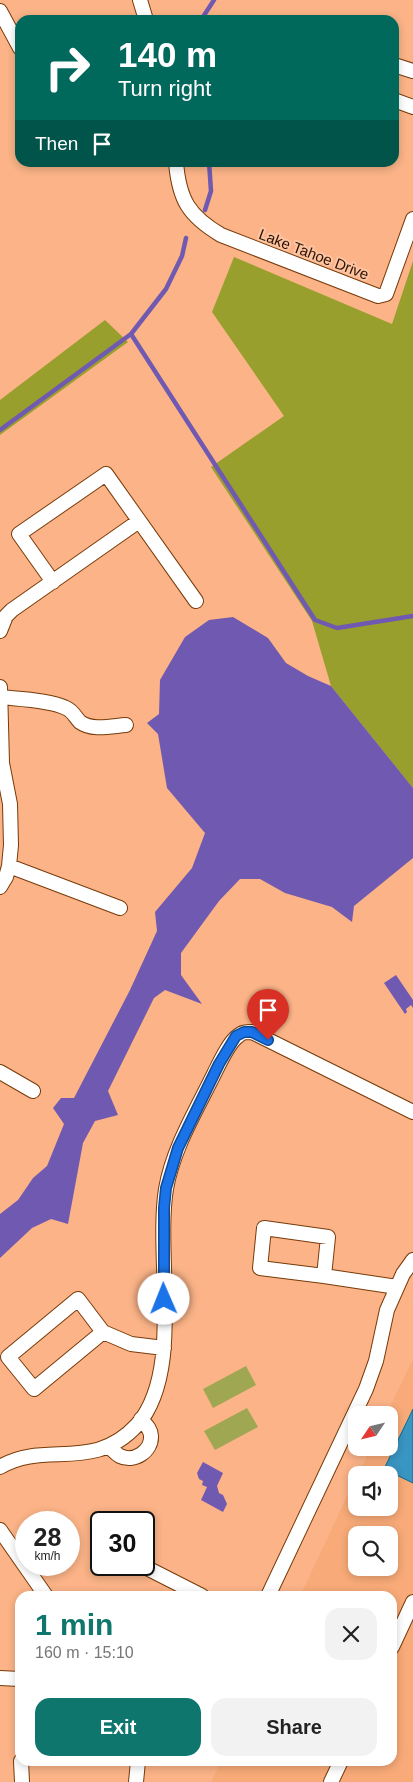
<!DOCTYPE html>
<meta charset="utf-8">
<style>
body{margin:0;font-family:Helvetica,sans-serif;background:#f2f2f2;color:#222;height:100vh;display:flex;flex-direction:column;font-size:19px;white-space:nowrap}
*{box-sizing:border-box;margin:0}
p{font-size:16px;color:#767676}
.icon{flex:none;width:28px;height:28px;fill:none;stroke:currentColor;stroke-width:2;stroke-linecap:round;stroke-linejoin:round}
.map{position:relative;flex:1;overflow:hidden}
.side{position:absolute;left:15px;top:1591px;width:382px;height:175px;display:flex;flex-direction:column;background:#fff;border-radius:15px;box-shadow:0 2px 8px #0003}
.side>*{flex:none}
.top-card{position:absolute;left:15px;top:15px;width:384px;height:152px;border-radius:15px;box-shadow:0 2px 8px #0003;background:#00695c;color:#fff;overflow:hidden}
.needle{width:32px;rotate:235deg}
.fabs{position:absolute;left:348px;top:1406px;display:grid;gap:10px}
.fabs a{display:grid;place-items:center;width:50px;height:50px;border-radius:10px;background:#fff;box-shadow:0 2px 8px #0003;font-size:25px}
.speed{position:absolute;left:15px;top:1511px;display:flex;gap:10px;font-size:25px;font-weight:700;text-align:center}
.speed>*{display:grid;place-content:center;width:65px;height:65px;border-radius:50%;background:#fff;box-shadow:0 2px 8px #0003;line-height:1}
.speed small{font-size:12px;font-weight:400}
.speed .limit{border:2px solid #111;border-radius:8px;background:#fff;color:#111}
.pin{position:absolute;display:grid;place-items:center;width:42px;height:42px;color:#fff;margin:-51px -21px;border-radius:50% 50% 50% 0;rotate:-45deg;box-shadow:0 0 5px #0007}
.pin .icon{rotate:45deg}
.me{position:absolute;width:55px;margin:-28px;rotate:359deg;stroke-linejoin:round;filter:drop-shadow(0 0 4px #0008)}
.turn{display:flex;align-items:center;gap:18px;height:105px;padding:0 20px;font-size:22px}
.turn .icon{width:65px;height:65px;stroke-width:2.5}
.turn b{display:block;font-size:35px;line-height:42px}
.then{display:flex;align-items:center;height:48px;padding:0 20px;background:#0003;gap:10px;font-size:19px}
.round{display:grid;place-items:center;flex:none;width:52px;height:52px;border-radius:15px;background:#f2f2f2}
.overview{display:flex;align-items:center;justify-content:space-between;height:85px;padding:0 20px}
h1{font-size:30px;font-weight:800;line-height:38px;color:#0f766e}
.primary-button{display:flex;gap:10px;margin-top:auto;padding:10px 20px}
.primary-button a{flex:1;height:58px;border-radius:15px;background:#0f766e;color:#fff;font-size:20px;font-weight:800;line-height:58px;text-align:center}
.primary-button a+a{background:#f2f2f2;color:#222}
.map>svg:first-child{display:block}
.built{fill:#f8aa78;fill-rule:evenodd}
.green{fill:#a0a752}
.forest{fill:#989f2c}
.water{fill:#7059b1}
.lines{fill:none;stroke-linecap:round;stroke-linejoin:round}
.stream{stroke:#7059b1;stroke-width:4.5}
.building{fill:#3995c1;stroke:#056d94}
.minor-casing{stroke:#783b09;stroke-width:16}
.minor{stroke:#fff;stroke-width:14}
.route-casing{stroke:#114b97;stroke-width:12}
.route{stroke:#1a73e8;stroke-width:9}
.labels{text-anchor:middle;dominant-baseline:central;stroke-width:4;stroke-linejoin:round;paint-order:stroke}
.street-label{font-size:15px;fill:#2b1201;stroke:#fec4a1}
</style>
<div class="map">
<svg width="413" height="1782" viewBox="0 0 413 1782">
<rect width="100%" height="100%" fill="#fbb387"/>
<path class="built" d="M413 1359V1782H211L221 1761H392V1596H300L356 1478V1508H389V1475H358L371 1448H389V1415H386ZM356 1535H389V1568H356Z"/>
<path class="green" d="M246 1366 256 1385 213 1408 203 1389Z
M247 1408 258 1427 215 1450 204 1431Z"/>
<path class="forest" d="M234 257 392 324 413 261V788L331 686 312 621 211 467 284 416 212 312Z
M105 320 128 342 0 435V400Z"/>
<path class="water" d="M233 617 268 638 286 663 308 676 331 686 413 788V858L354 906 352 922 332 907 285 893 260 879H240L219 901 181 953V975L202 1004 165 990 154 998 108 1091 118 1115 95 1121 83 1143 68 1224 51 1219 32 1228 0 1258V1214L18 1200 33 1178 47 1166 64 1124 53 1108 61 1098H74L130 990 157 931 155 912 192 868 205 833 167 788 158 734 147 723 159 714 160 680 185 637 209 620Z
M396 975 413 1000V1008L411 1005 406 1009 407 1012 405 1014 384 983Z
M203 1462 223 1473 217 1486 219 1493 223 1495 227 1504 223 1512 201 1500 207 1487 202 1485 203 1481 199 1479 197 1473Z"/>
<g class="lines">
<path class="stream" d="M201 20 214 0
M205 210 211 191 209 162
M131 334 315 620 337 628 413 616
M0 430 131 334 166 289 182 256 186 238"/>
</g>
<path class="building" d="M413 1409V1483L384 1469Z"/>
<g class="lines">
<g class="minor-casing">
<path id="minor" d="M140 0 146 20
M0 11 20 48
M394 65 413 71
M394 100 413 107
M176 162C179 200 189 216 221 235L378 296 386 294 413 219
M53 582 19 534 106 474 196 601
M0 631 6 616 12 610 139 521
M0 687 2 763 10 804 11 845 9 866 6 877 0 887
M0 697C18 699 51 700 66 708 73 711 75 717 80 722 92 731 112 726 126 725
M9 866 120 908
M0 1072 33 1091
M264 1228 328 1237 324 1276 260 1268Z
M324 1276 397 1287
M78 1299 103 1332 34 1389 8 1357Z
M103 1332 131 1344 164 1348
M108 1446C112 1449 116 1454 120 1456 134 1463 152 1451 151 1436 151 1429 145 1424 141 1419
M0 1467C45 1440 93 1473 137 1425 184 1372 155 1257 166 1189 173 1148 196 1111 214 1074 219 1064 229 1042 238 1036 242 1032 246 1032 252 1032L413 1112
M0 1530 46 1596
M143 1566 202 1596
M268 1596 366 1389 376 1361 387 1310 403 1274 413 1260
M392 1647 413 1602
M0 1678 20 1679
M21 1761 22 1782
M136 1782 138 1761
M331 1782 341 1761"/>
</g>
<use href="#minor" class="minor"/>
</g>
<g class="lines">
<g class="route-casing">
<path id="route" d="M164 1299V1208L166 1188 178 1148 219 1064 236 1036 244 1032H252L268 1040"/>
</g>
<use href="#route" class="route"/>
</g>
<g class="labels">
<g class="street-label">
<text transform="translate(314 254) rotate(21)">Lake Tahoe Drive</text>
</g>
</g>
</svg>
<div class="fabs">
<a><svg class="needle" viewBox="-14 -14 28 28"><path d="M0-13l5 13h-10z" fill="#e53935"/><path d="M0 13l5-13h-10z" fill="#767676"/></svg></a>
<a><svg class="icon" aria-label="sound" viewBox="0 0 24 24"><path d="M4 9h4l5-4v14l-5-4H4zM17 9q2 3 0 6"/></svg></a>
<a><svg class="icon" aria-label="search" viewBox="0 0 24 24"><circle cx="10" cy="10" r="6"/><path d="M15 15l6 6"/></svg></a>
</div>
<div class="speed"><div>28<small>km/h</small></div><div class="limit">30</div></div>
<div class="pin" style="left:268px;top:1040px;background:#d93025"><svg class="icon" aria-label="arrive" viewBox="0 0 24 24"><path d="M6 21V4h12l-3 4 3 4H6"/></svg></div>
<svg class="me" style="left:164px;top:1299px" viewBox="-20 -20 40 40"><circle r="19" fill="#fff"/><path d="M0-13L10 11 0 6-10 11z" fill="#1a73e8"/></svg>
<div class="top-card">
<div class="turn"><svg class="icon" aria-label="right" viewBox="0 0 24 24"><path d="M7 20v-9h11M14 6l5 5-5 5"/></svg><div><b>140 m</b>Turn right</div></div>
<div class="then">Then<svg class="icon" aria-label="arrive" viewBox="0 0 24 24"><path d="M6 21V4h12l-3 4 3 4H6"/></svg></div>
</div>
<section class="side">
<div class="overview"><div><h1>1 min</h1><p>160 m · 15:10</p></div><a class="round"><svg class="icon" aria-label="close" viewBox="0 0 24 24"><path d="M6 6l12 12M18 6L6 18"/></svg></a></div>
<div class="primary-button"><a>Exit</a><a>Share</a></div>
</section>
</div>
